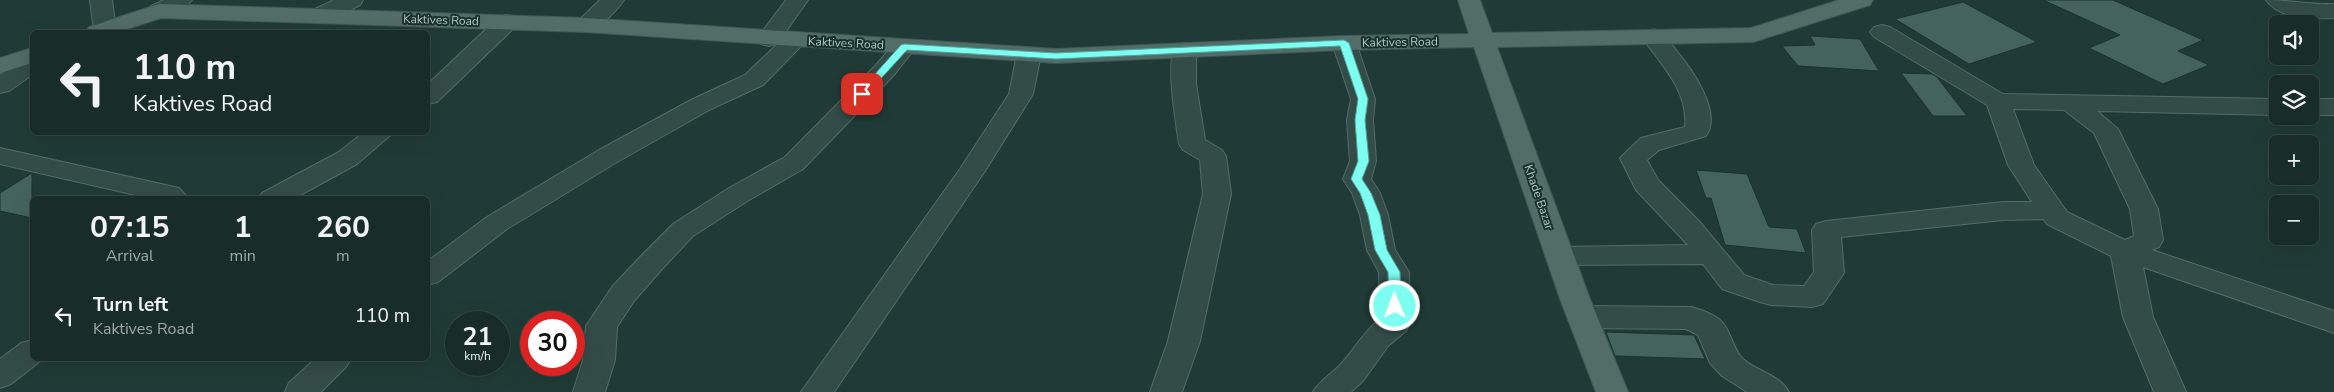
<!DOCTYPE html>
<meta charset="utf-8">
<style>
body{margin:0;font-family:"Nunito Sans",sans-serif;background:#253835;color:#f1f3f6;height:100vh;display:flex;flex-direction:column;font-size:19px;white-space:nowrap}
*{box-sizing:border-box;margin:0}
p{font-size:16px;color:#9fa7a8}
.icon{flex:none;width:28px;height:28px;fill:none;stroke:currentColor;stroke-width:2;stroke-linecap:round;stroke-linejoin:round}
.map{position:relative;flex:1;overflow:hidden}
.side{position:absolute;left:30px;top:196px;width:400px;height:165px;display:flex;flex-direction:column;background:#182c29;border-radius:8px;box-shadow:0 5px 20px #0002,0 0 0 1px #364846}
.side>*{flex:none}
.guide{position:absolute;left:30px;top:30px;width:400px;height:105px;border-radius:8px;box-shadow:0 5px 20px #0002,0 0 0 1px #364846;background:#182c29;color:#f1f3f6;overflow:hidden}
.controls{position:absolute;left:2269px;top:15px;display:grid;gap:10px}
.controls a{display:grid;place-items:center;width:50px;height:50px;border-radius:8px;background:#182c29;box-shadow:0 5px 20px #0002,0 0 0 1px #364846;font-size:25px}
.speed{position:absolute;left:445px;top:311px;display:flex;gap:10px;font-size:25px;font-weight:700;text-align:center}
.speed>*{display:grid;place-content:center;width:65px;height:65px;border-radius:50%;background:#182c29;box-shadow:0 5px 20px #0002,0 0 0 1px #364846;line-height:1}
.speed small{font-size:12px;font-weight:400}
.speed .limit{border:8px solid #d22;background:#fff;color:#111}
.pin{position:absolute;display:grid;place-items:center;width:42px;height:42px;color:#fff;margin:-21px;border-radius:10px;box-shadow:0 2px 8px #0006}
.me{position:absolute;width:55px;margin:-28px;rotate:359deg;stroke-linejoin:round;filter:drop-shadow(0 0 4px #0008)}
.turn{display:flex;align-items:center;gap:18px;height:105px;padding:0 20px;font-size:22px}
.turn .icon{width:65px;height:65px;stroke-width:2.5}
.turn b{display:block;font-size:35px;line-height:42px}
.eta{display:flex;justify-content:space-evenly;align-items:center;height:85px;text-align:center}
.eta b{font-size:30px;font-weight:700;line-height:35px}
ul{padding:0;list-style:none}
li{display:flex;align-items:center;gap:15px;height:70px;padding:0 20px}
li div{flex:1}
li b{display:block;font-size:19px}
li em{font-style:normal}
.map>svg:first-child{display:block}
.building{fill:#44635f;stroke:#1b322f}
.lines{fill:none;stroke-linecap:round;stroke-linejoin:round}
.minor-casing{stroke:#546c69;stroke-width:2}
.major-casing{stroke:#405855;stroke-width:2}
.minor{fill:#344c48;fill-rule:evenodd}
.major{fill:#526c68;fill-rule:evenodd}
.route{fill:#7dfef1;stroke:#51a59d}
.labels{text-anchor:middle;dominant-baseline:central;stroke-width:4;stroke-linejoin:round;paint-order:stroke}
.street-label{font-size:12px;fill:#afc8c5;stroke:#1a302d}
</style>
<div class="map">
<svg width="2334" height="392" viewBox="0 0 2334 392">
<rect width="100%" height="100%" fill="#203b37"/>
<path class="building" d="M2043 0H2113L2203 40 2178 51 2209 65 2163 84 2089 48 2120 35Z
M1963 2 2037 42 1969 64 1895 19Z
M1810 36 1860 39 1879 71 1798 66 1782 46 1815 45Z
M1901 73 1932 74 1937 77 1967 116H1933Z
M1696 170 1747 174 1769 227 1797 229 1806 253 1725 245 1711 198H1706Z
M32 173V218L0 211V193Z
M1606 332 1694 335 1705 359 1615 356Z"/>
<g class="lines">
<g class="minor-casing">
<path id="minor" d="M90 0H112L116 30 114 32H94Z
M164 0H192C184 11 164 19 151 16L148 11 151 6Z
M334 0H363L360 5C345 12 328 25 311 21L308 16 311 11Z
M600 0H624C614 14 595 34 577 30L574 25Z
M786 0H808L777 44 769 46 761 44 757 39Z
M2266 0C2289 0 2310 5 2334 4V18C2313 19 2280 20 2266 0Z
M507 15 515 17 518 22 515 27 437 102 428 104V84L499 17Z
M1882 25 1890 27 2003 94 2278 99V115L2097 111 2118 129 2158 209 2163 240 2159 247 2152 250 2334 311V333L2143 267 2153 317 2186 392H2154L2123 317 2111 256 2047 224 2043 219 2003 220 1841 237 1844 273 1823 304 1812 307 1771 305 1760 302 1722 289 1703 264 1560 265 1550 263 1545 256 1550 249 1560 247 1688 245 1636 190 1620 158 1641 138 1685 127C1689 91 1660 63 1641 36L1645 31C1650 30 1655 28 1660 31 1666 34 1671 43 1675 49 1691 68 1723 112 1706 136L1659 150 1647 160 1658 180 1699 221 1744 275 1773 285 1804 286 1814 272 1812 230 1816 224 1826 221 2003 202H2032L2008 165 1987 105 1874 37 1870 32 1874 27ZM2013 109 2064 110 2094 133 2130 209 2134 236 2125 240 2067 212 2034 165Z
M795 33 803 35 807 40 763 85 711 109 617 162 507 229 438 282 428 285V261L487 217 599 150 693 99 745 75 787 35Z
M1344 36 1352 38 1356 43 1375 99 1373 120 1376 161 1371 179 1380 193 1388 215 1395 250 1409 272 1410 323 1406 331 1388 346 1363 381 1351 392H1313C1320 380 1331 375 1341 364 1355 349 1363 332 1380 319L1379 272 1367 250 1360 215 1352 193 1343 179 1350 161 1347 120 1351 99 1332 43 1336 38Z
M904 40 912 42 916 47 894 75 803 169 749 200 693 236 662 269 634 301 617 327 615 360 605 392H573L583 360 586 326 612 287 642 255 673 224 729 188 785 157 876 65 896 42Z
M1184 43 1192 45 1196 50V84L1205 140 1222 150 1226 156 1231 194 1200 341 1182 392H1150L1168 341 1203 194 1200 160 1183 150 1179 144C1176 123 1165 60 1176 45Z
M1029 47 1037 49 1041 54 1033 94 985 171 834 392H801L960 169 1009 94 1017 54 1021 49Z
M32 57V75L9 91 0 93V75L24 59Z
M2310 99H2334V115H2310Z
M364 132H394L357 164 293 199H258L262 193 339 152Z
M0 148 179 188 189 199H153L0 164Z
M1582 306 1691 307C1701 310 1715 314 1722 322 1732 333 1732 348 1743 359 1758 372 1780 375 1789 392H1747L1722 376 1710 363 1698 335 1686 329 1582 328 1571 324 1567 317 1571 310Z
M32 340V359H43L11 384 0 388V359L21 343Z
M315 359H351L346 367 321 392H285L289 383Z"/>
</g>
<g class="major-casing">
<path id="major" d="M1458 0H1480L1492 33 1751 28 1839 0H1873L1870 5 1753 42 1497 47 1590 299 1628 392H1596L1560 299 1474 47 1344 50 1056 63 585 32 161 18 118 32H85L89 27 159 4 585 18 1056 49 1344 36 1469 34Z
M32 48V63L0 73V58Z"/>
</g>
<use href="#minor" class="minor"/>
<use href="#major" class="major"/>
</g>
<path class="route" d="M1344 40 1349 43 1368 99 1365 120 1369 161 1362 179 1371 193 1380 215 1387 250 1400 272 1401 306 1395 310 1389 306 1388 272 1375 250 1368 215 1360 193 1351 179 1358 161 1355 120 1358 99 1340 46 1056 59 907 50 865 96 857 94 901 45 904 44 1056 53Z"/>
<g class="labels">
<g class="street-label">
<text transform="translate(441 20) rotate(2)">Kaktives Road</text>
<text transform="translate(1400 42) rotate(-1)">Kaktives Road</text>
<text transform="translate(846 43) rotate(3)">Kaktives Road</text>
<text transform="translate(1539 197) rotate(71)">Khade Bazar</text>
</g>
</g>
</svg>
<div class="controls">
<a><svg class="icon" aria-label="sound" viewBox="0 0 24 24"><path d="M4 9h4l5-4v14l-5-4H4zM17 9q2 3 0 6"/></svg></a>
<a><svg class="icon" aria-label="layers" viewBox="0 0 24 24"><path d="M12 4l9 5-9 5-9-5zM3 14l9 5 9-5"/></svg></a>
<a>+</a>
<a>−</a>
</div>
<div class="speed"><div>21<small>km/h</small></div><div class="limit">30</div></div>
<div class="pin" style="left:862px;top:94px;background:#d93025"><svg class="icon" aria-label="arrive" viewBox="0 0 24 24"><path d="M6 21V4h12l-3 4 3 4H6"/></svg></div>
<svg class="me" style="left:1395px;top:306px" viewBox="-20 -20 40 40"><circle r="17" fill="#7dfef1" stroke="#fff" stroke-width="3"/><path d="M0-11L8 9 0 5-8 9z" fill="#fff"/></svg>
<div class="guide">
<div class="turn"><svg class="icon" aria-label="left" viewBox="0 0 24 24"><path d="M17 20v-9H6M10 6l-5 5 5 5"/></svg><div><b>110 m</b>Kaktives Road</div></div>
</div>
<section class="side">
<div class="eta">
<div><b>07:15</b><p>Arrival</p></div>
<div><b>1</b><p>min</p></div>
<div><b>260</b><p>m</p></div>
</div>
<ul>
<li><svg class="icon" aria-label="left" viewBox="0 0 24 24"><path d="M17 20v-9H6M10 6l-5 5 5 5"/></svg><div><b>Turn left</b><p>Kaktives Road</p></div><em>110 m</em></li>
</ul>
</section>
</div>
